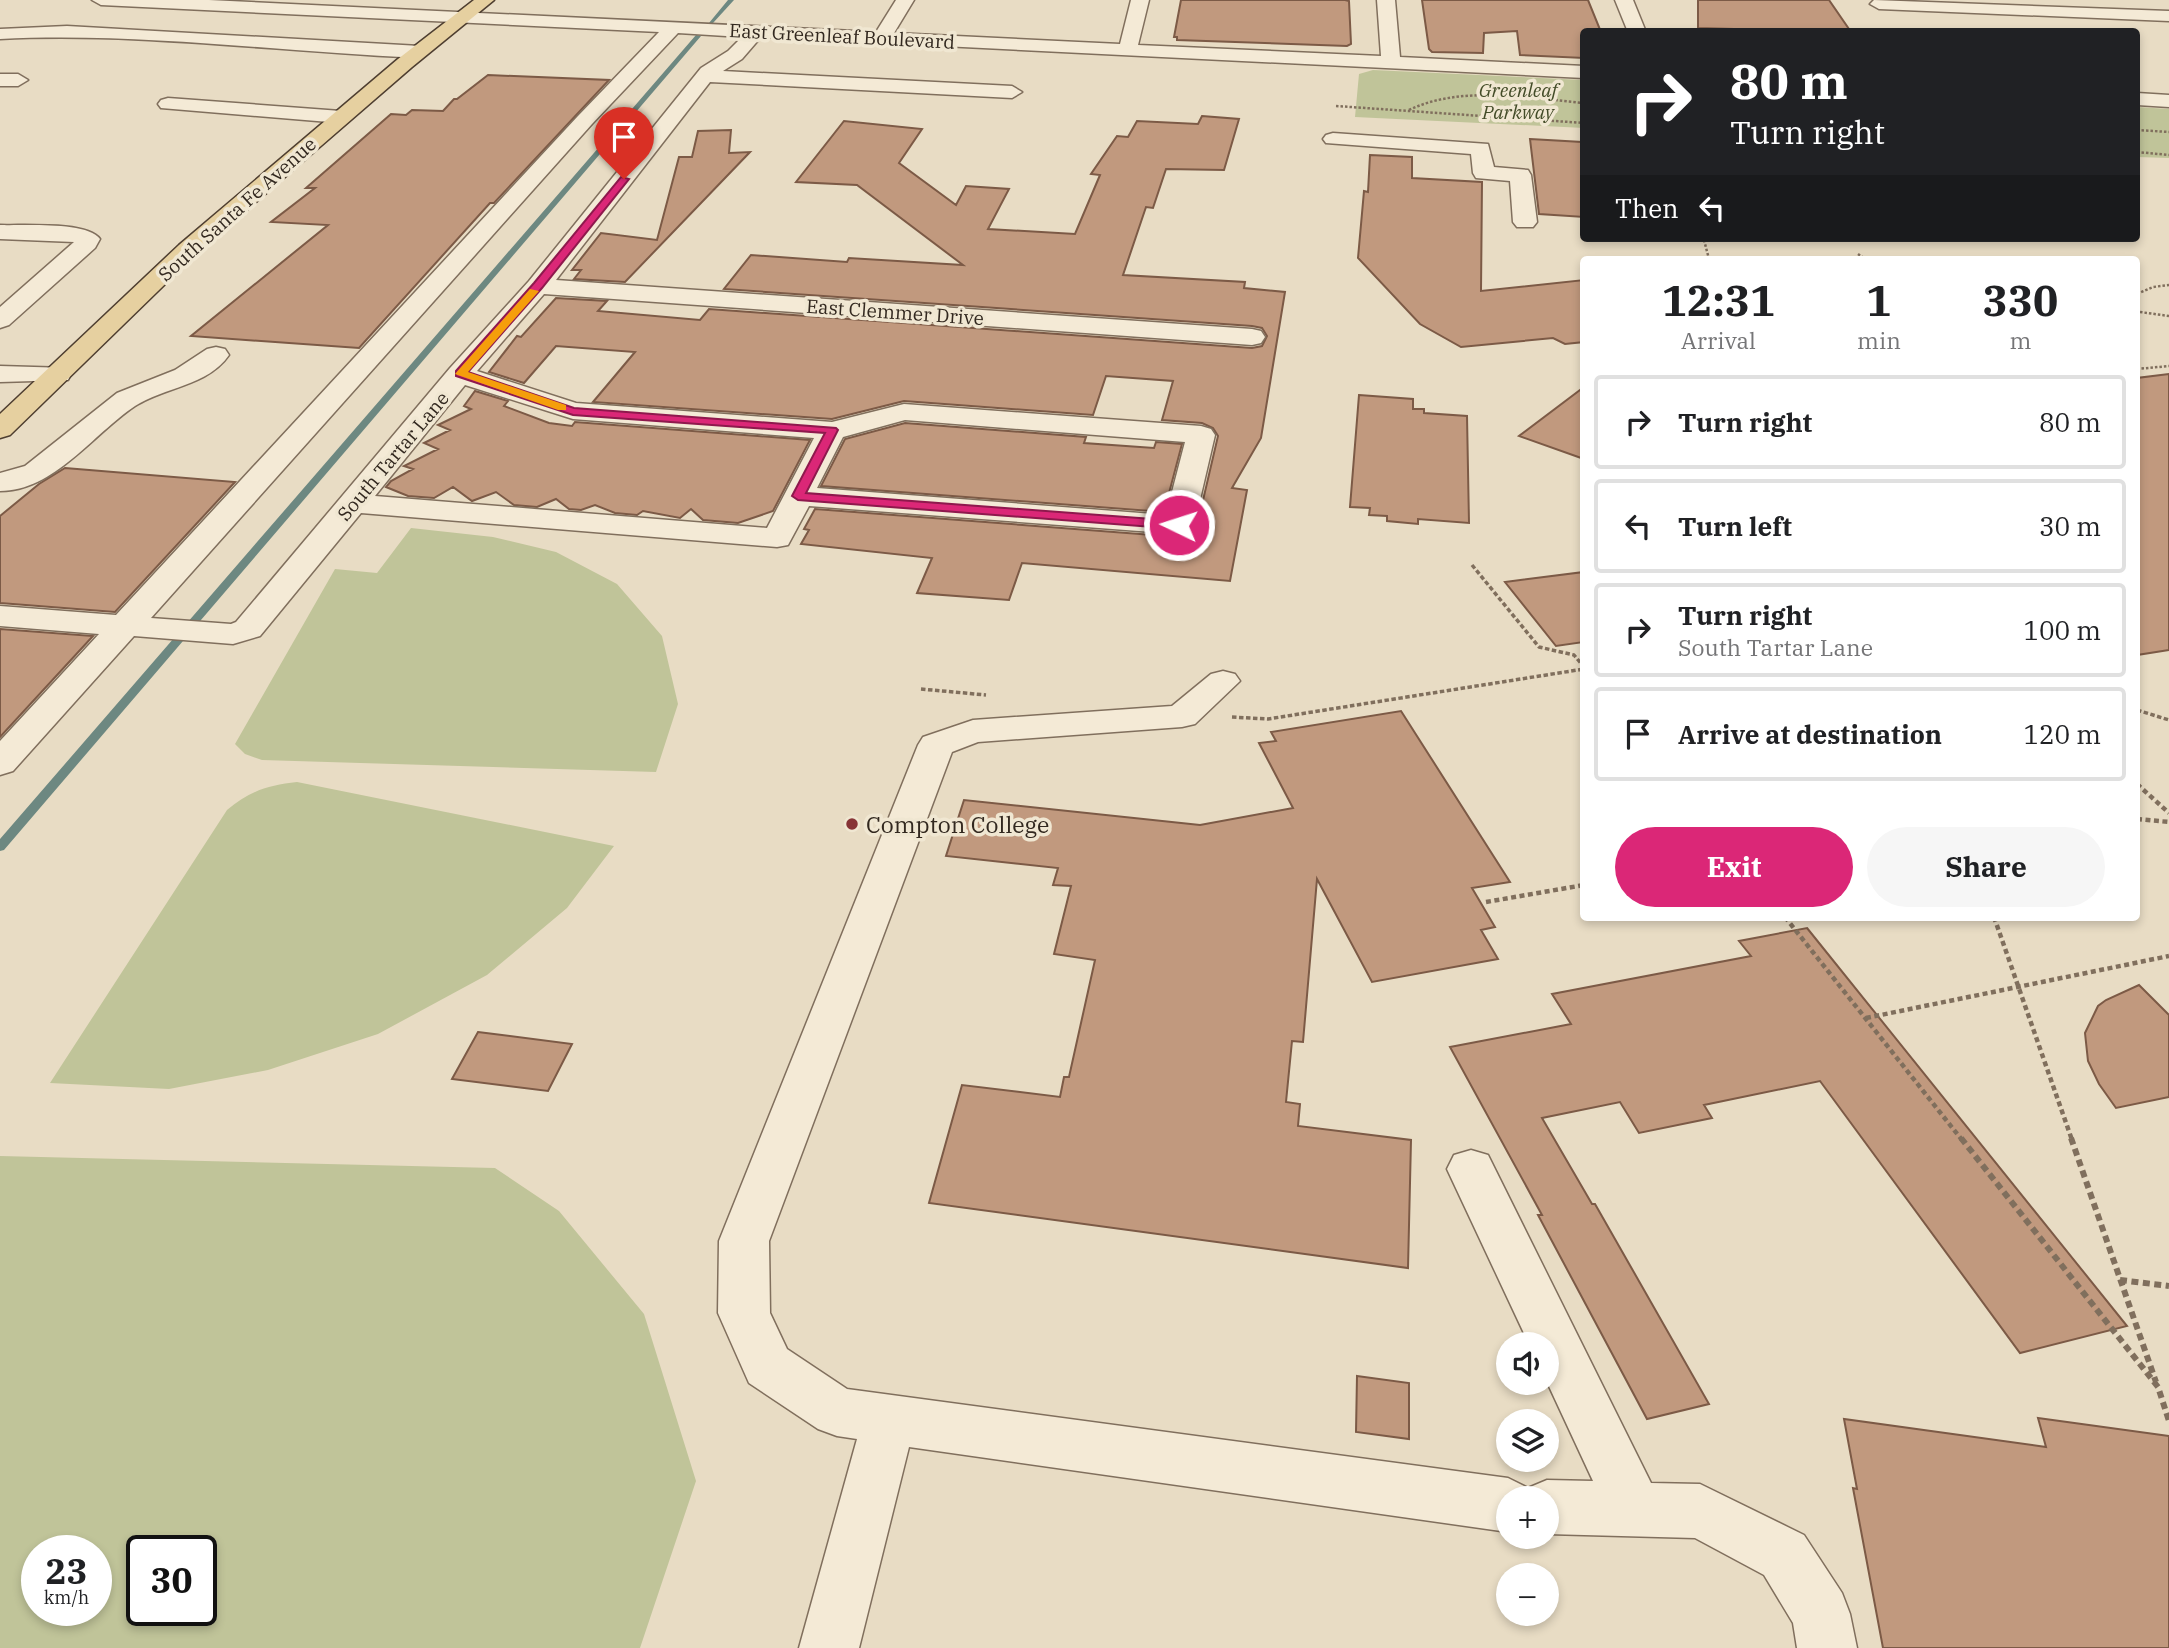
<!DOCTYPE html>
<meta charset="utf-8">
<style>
body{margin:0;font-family:"IBM Plex Serif",serif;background:#f6f6f6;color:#202124;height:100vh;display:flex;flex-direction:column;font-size:26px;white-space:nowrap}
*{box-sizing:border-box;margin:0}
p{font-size:23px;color:#757577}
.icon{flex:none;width:38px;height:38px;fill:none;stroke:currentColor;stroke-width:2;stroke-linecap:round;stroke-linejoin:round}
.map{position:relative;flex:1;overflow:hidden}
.sheet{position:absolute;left:1580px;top:256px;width:560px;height:665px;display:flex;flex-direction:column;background:#fff;border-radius:7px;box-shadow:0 4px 10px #0003}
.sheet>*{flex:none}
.guide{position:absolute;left:1580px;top:28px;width:560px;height:214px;border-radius:7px;box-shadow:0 4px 10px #0003;background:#202124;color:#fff;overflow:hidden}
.fabs{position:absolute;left:1496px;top:1332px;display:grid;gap:14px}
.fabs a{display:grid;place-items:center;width:63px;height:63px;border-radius:50%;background:#fff;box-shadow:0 4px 10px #0003;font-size:35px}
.speed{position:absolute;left:21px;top:1535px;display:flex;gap:14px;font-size:35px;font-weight:700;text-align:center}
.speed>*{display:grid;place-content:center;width:91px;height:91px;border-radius:50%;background:#fff;box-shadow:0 4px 10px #0003;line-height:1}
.speed small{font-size:18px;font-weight:400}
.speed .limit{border:4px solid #111;border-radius:10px;background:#fff;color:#111}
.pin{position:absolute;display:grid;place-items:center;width:60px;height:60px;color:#fff;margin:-72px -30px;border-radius:50% 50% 50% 0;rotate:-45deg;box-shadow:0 0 7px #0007}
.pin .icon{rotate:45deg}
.me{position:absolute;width:77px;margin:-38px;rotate:274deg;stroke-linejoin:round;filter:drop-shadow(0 0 5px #0008)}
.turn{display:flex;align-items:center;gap:24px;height:147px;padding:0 35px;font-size:32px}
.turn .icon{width:91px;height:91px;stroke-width:2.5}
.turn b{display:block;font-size:49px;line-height:60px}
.then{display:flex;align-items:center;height:66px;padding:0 35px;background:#0003;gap:14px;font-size:26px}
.eta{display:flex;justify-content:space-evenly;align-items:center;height:119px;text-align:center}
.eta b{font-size:42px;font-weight:700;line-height:49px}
.primary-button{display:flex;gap:14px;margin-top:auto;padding:14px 35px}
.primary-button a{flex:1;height:80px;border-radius:42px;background:#db2777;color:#fff;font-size:28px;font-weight:700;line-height:80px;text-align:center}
.primary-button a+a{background:#f6f6f6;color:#202124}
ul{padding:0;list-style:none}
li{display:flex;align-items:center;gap:21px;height:94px;margin:0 14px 10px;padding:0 21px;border:4px solid #e0e0e0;border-radius:7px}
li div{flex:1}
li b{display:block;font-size:26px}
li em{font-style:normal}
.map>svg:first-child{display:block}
.green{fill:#c0c499;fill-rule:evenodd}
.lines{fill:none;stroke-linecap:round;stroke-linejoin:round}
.stream{fill:#6d8881;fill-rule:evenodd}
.building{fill:#c1997e;stroke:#7c5a46;stroke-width:2}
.minor-casing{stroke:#806f5d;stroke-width:3}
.major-casing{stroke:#4e3e30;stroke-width:3}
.path-far3{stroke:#806f5d;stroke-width:2.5;stroke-dasharray:2.5 2;stroke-linecap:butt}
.path-far2{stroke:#806f5d;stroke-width:3.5;stroke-dasharray:4.5 2.5;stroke-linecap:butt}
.path-far1{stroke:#806f5d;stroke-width:4.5;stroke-dasharray:5 3.5;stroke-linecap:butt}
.path{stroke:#806f5d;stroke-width:6;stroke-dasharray:7 4.5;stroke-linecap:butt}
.minor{fill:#f4ead6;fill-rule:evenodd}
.major{fill:#e6d0a0;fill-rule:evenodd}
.route{fill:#db2777;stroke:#8e194d;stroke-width:2}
.slow{fill:#f59e0b}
.poi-dot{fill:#873436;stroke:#f0e7d2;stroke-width:2.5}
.labels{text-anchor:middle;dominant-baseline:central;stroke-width:7;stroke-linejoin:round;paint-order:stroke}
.far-street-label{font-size:19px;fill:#32281f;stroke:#f0e7d2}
.far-park-label{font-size:19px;font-style:italic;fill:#434c28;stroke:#f0e7d2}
.poi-label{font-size:23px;fill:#32281f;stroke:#f0e7d2;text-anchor:start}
</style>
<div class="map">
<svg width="2169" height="1648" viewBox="0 0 2169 1648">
<rect width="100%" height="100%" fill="#e8dcc4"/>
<path class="green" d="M1373 70 1584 80V128L1355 117 1359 74Z
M2137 107 2169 109V158L2137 157Z
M411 528 493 537 556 552 617 584 662 636 678 704 656 772 262 760 245 754 235 744 335 569 377 573Z
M297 782 614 846 567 908 487 975 378 1034 268 1070 169 1089 50 1083 227 810C249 791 269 785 297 782Z
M0 1156 495 1168 559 1211 644 1314 696 1481 640 1648H0ZM96 1550V1610H37V1550ZM142 1550H201V1610H142Z"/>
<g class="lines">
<path class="stream" d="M728 0H734L713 23H709Z
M696 35 701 36 4 850 0 851V839Z"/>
</g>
<path class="building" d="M1181 0H1345L1349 1 1351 44 1347 46 1177 40V37H1174Z
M1422 0H1588L1601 32H1584V58L1520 55 1517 31 1484 33 1483 53 1432 52 1429 49Z
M1698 0H1829L1851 32 1698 28Z
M488 75 609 80 494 203H490L359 348 191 336 328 225 271 222 315 188H306L391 114 406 115 412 110 443 111 454 99H457Z
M1202 116 1239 119 1224 170 1166 169 1153 208 1146 207 1123 275 1245 282 1244 288 1285 292 1261 438 1232 488 1247 490 1230 581 1022 563 1009 600 917 593 932 558 801 544 809 530 804 529 815 509 1179 537 1190 535 1197 526 1218 436 1213 428 1202 423 1162 420 1173 381 1106 376 1093 415 904 401 832 419 593 402 635 352 556 346 524 383 489 372 517 336 521 337 556 298 607 301 598 311 700 320 709 309 1252 348 1262 346 1267 336 1262 328 1252 326 724 289 751 255 847 262 849 258 963 265 857 185 796 182 844 121 922 129 899 163 956 205 966 186 1009 189 988 229 1075 234 1100 175 1091 174 1117 136 1128 137 1137 121 1198 124Z
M731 130 729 153 750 152 625 282 574 279 581 270H572L601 233 657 240 679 157H692L698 131Z
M1530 139 1582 142 1584 217 1539 214Z
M1370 155 1412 157V178L1482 182 1481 291 1584 280V342L1565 344 1553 338 1461 347 1420 324 1358 258 1364 191 1368 192Z
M2169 374V650L2137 655V378Z
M1584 387V459L1519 436Z
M475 391 508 401 504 406 549 423 572 426 575 422 810 440 773 511 738 523 703 520 691 509 680 518 643 511 637 515 615 513 595 505 581 510 569 509 556 499 537 507 514 505 496 492 472 501 453 487 434 498 408 496 386 487 391 481 413 469 404 466 438 449 424 443 450 430 438 425 471 409 464 406Z
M1359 395 1413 399V409H1424V413L1467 416 1469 523 1418 519V524L1387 521V516L1369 515 1370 508 1350 507Z
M905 423 1086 437 1084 443 1154 448 1156 442 1182 444 1164 512 821 486 845 439Z
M65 468 235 482 115 612 0 603V516L39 484Z
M1584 572V642L1556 646 1505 582Z
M0 629 93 636 0 737Z
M1401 711 1510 882 1472 888 1495 927 1481 930 1498 959 1372 982 1317 879 1303 1042 1292 1041 1286 1102 1300 1104 1298 1126 1411 1140 1408 1268 929 1203 962 1085 1060 1097 1064 1077H1069L1095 960 1054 954 1071 886 1053 885 1058 868 946 856 964 800 1200 825 1293 808 1259 743 1276 741 1271 732Z
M1807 928 2127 1326 2020 1353 1820 1081 1704 1105 1712 1118 1639 1133 1620 1102 1542 1118 1592 1204H1595L1709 1404 1647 1419 1538 1215H1542L1450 1047 1571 1024 1552 994 1751 956 1739 941Z
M2139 985 2169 1015V1097L2116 1108 2099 1084 2088 1061 2085 1033 2098 1006 2106 1000Z
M478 1032 572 1044 548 1091 452 1079Z
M1357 1376 1409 1383V1439L1356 1432Z
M2038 1418 2169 1436V1648H1883L1853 1488 1857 1489 1844 1419 2046 1447Z"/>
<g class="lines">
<g class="minor-casing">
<path id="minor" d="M92 0H209L876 32 896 0H914L894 33 1120 44 1131 0H1149L1138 45 1381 56 1377 0H1395L1400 57 1584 66V78L761 37 742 59 723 71 1012 86 1022 92 1012 98 710 82 556 280 1252 329 1261 331 1265 337 1261 343 1252 345 544 294 477 371 576 403 832 422 904 404 1201 426 1211 429 1215 435 1194 525 1190 532 1179 534 809 506 788 545 777 547 361 513 260 636 233 644 134 636 13 771 0 775V741L99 634 0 626V606L116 615 578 116 659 32 101 5ZM678 33 742 37 728 51 701 68 529 281 450 368 236 622 231 624 151 618 592 124ZM465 385 573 419 814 438 767 528 375 496ZM905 420 1185 442 1166 515 817 488 843 437Z
M1615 0H1633L1646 32H1628Z
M1874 0 2169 11V21L1879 9 1870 4Z
M67 26 420 46 429 52 420 58C280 52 140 32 0 39V29Z
M0 74H18L28 80 18 86H0Z
M2137 93 2169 95V107L2137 105Z
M168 98 341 111 348 113 351 117 348 121 341 123 161 108 158 104 161 100Z
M1333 133 1488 144 1494 167 1528 170 1531 175 1537 222 1533 227H1517L1513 222 1510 181 1476 178 1473 173 1471 154 1326 143 1323 139 1326 135Z
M0 225C22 226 87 221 100 239L95 248 9 325 0 328V307L74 242 0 239Z
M216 347 225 349 229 355C208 386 164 387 135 406 93 434 54 491 0 491V473L25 466 117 393 175 370 207 349Z
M0 366 68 368 71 374 68 380 0 382Z
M1223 671 1235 674 1240 681 1195 724 1182 727 978 742 952 752 769 1241 770 1313 787 1349 847 1389 1508 1478 1528 1488 1547 1480 1593 1481 1547 1382V1344H1529L1447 1169 1454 1155 1471 1150 1488 1155 1651 1483 1700 1484 1804 1535 1842 1593 1850 1614 1857 1648H1797L1793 1623 1764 1575 1695 1538 1547 1534V1498H1508V1532L909 1447 859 1648H799L857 1439 837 1436 818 1429 749 1383 718 1313 719 1241 918 745 923 737 973 720 1172 706 1211 674Z"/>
</g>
<g class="major-casing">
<path id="major" d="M474 0H494L412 67 195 255 10 435 0 438V414L179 245 398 59Z"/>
</g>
<path class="path-far3" d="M1336 106 1584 123
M1409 110C1461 85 1529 98 1584 103
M2137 130 2169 132
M2137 152 2169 155
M1704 240 1709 259
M1858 254 1865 259
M2137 294 2153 287 2169 285
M2140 312 2169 316
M2137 369 2169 366"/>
<path class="path-far2" d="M1472 565 1539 647 1574 655 1584 667
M921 689 986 695
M2137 710 2169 720
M1232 717 1268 719 1584 669"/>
<path class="path-far1" d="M2137 784 2169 813
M2137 819 2169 822
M1486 902 1584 885
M1785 917 1962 1140
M1994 917 2072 1140
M1866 1018 2169 956"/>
<path class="path" d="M1961 1138 2158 1387 2169 1421
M2071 1138 2156 1382
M2120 1280 2169 1286"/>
<use href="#minor" class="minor"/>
<use href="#major" class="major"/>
</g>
<path class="route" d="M621 177 629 179 542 288 468 372 574 408 836 428 838 430 806 493 1179 521 1185 525 1179 529 798 500 792 496 825 433 573 415 456 376V371L534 283Z"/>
<path class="slow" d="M530 289 539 291 468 372 566 405V410H558L455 374Z"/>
<circle class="poi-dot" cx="852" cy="824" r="7"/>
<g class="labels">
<g class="far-street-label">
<text transform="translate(842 36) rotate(3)">East Greenleaf Boulevard</text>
<text transform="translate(237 209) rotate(-42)">South Santa Fe Avenue</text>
<text transform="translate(895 312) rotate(4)">East Clemmer Drive</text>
<text transform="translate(393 456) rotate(-50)">South Tartar Lane</text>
</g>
<g class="far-park-label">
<text x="1518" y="90">Greenleaf<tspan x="1518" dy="22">Parkway</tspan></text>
</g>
<g class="poi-label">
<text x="866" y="824">Compton College</text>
</g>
</g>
</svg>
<div class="fabs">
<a><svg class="icon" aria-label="sound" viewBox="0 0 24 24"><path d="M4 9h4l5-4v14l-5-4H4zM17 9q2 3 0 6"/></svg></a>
<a><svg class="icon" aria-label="layers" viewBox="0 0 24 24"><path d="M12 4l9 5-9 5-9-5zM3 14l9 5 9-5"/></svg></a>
<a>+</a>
<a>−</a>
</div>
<div class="speed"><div>23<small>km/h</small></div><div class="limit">30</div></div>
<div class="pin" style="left:624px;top:179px;background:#d93025"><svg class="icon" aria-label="arrive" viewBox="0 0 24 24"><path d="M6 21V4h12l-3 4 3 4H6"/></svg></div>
<svg class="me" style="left:1179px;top:525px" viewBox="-20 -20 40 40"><circle r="17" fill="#db2777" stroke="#fff" stroke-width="3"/><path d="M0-11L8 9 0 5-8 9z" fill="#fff"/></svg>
<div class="guide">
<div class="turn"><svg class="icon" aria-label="right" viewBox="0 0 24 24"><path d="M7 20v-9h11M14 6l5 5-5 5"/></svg><div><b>80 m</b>Turn right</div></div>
<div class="then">Then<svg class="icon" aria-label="left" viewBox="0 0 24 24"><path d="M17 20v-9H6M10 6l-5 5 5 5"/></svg></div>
</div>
<section class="sheet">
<div class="eta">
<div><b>12:31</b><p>Arrival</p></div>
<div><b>1</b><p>min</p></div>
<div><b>330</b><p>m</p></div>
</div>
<ul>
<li><svg class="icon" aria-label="right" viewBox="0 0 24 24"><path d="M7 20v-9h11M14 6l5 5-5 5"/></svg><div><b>Turn right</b></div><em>80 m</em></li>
<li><svg class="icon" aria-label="left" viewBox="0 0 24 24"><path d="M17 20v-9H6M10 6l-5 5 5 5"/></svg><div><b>Turn left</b></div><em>30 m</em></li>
<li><svg class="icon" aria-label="right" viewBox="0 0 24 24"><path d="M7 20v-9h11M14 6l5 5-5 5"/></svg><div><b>Turn right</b><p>South Tartar Lane</p></div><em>100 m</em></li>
<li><svg class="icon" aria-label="arrive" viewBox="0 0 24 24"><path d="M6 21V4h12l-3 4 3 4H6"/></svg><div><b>Arrive at destination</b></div><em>120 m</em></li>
</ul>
<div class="primary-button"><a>Exit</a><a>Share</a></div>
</section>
</div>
